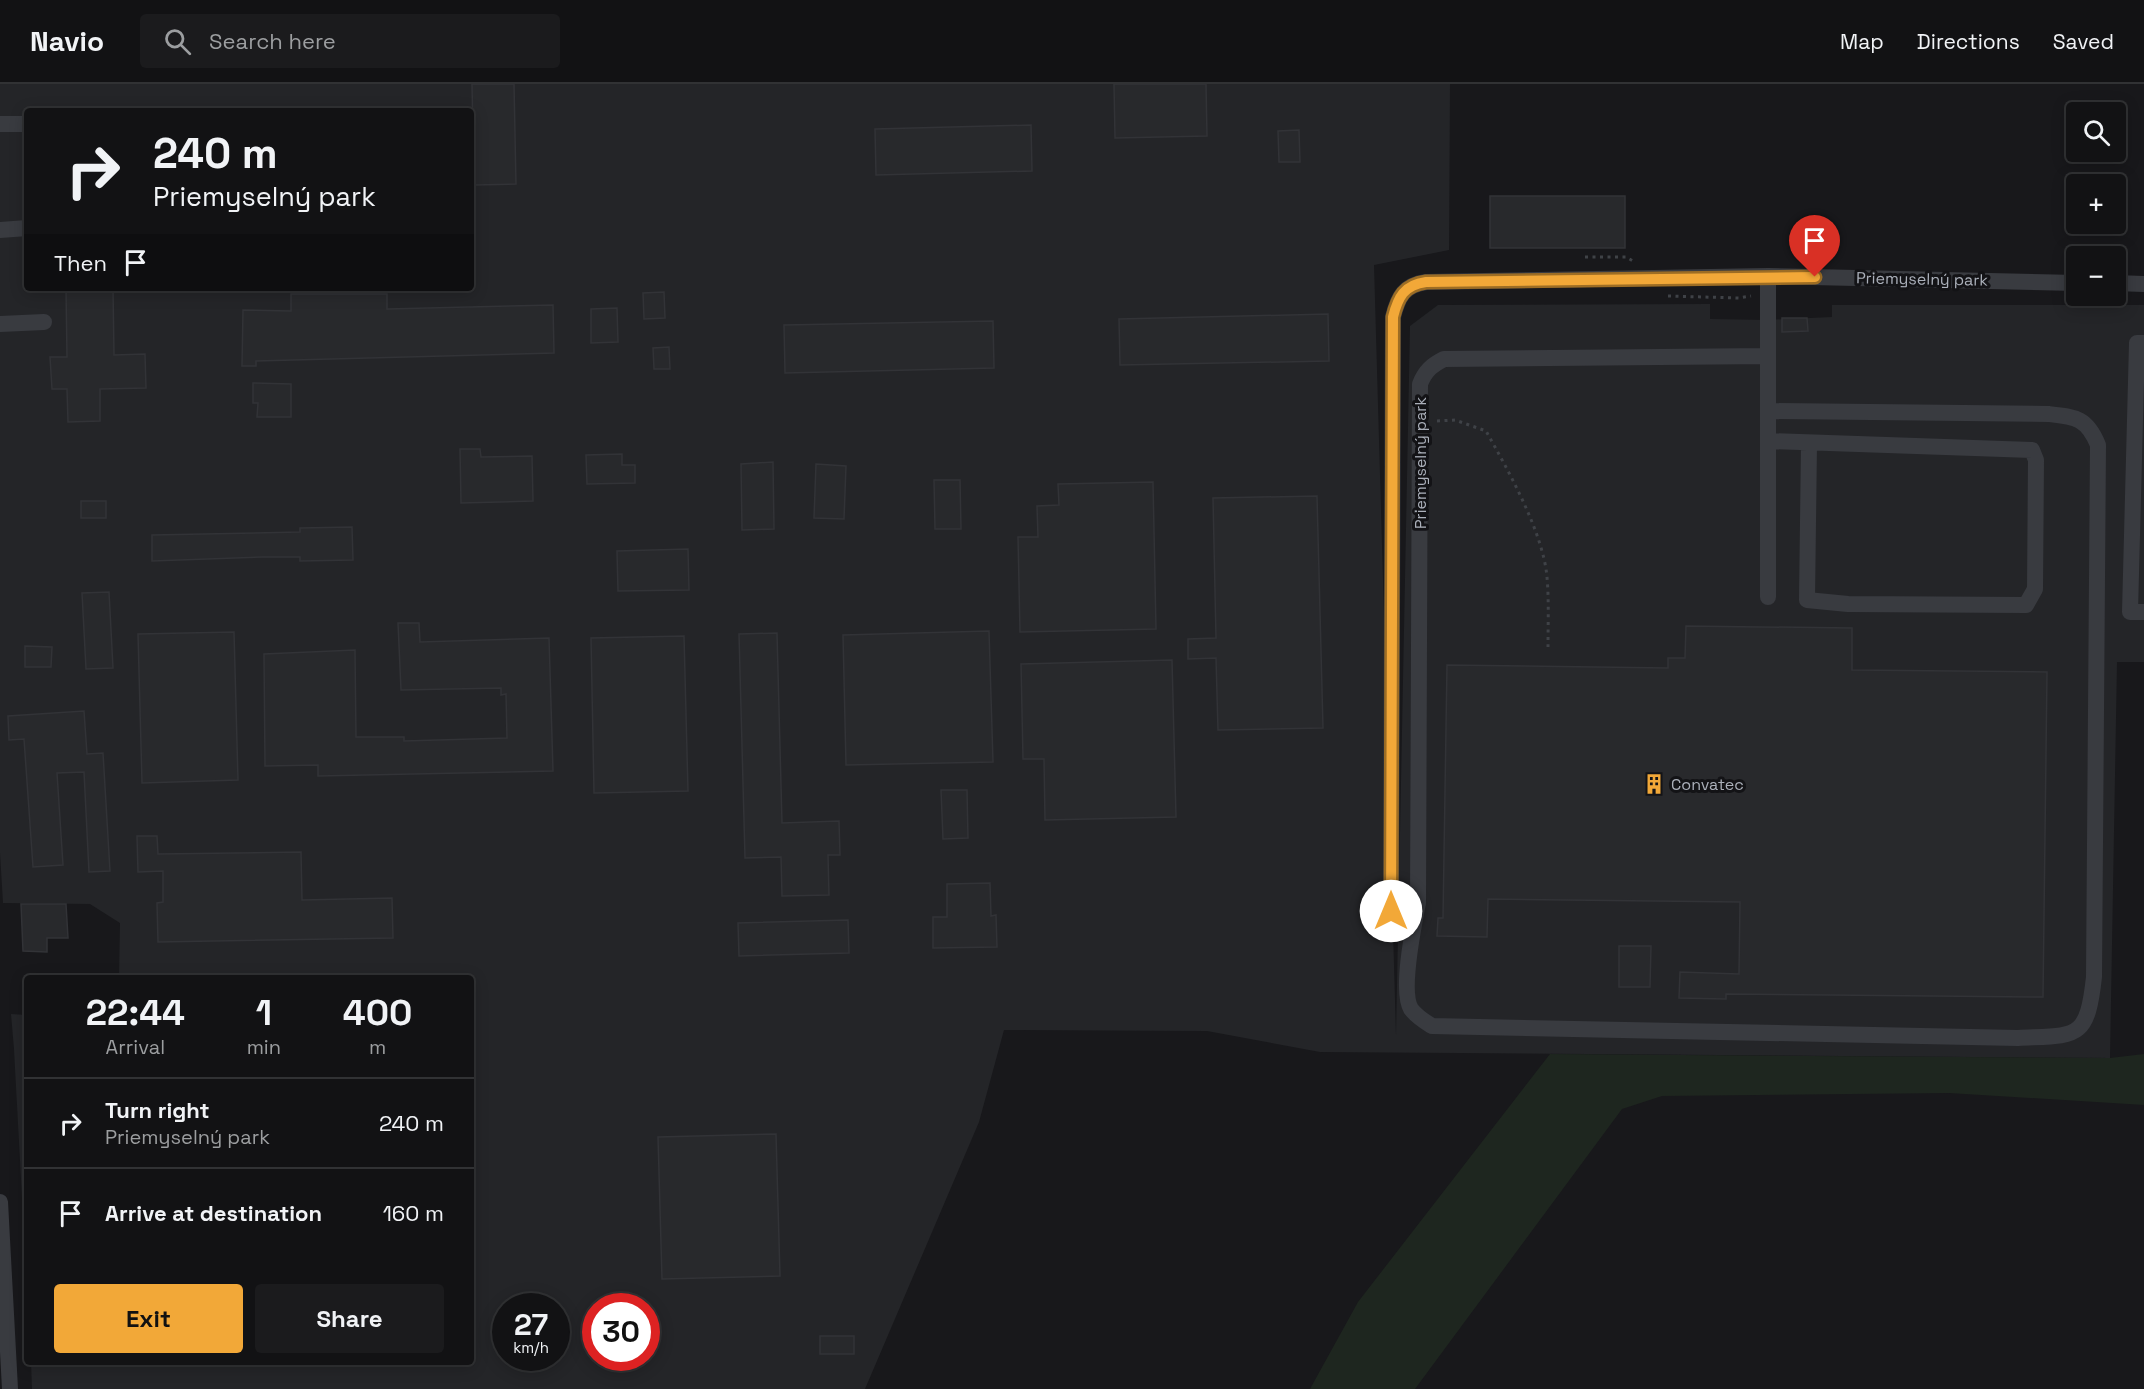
<!DOCTYPE html>
<meta charset="utf-8">
<style>
body{margin:0;font-family:"Space Grotesk",sans-serif;background:#1b1b1d;color:#f1f3f6;height:100vh;display:flex;flex-direction:column;font-size:22px;white-space:nowrap}
*{box-sizing:border-box;margin:0}
p{font-size:20px;color:#9c9ea0}
.icon{flex:none;width:33px;height:33px;fill:none;stroke:currentColor;stroke-width:2;stroke-linecap:round;stroke-linejoin:round}
.map{position:relative;flex:1;overflow:hidden}
.sheet{position:absolute;left:24px;top:891px;width:450px;height:390px;display:flex;flex-direction:column;background:#121214;border-radius:6px;box-shadow:0 3px 15px #0003,0 0 0 2px #313234}
.sheet>*{flex:none}
.banner{position:absolute;left:24px;top:24px;width:450px;height:183px;border-radius:6px;box-shadow:0 3px 15px #0003,0 0 0 2px #313234;background:#121214;color:#f1f3f6;overflow:hidden}
.controls{position:absolute;left:2066px;top:18px;display:grid;gap:12px}
.controls a{display:grid;place-items:center;width:60px;height:60px;border-radius:6px;background:#121214;box-shadow:0 3px 15px #0003,0 0 0 2px #313234;font-size:30px}
.speed{position:absolute;left:492px;top:1209px;display:flex;gap:12px;font-size:30px;font-weight:700;text-align:center}
.speed>*{display:grid;place-content:center;width:78px;height:78px;border-radius:50%;background:#121214;box-shadow:0 3px 15px #0003,0 0 0 2px #313234;line-height:1}
.speed small{font-size:15px;font-weight:400}
.speed .limit{border:9px solid #d22;background:#fff;color:#111}
.pin{position:absolute;display:grid;place-items:center;width:51px;height:51px;color:#fff;margin:-62px -26px;border-radius:50% 50% 50% 0;rotate:-45deg;box-shadow:0 0 6px #0007}
.pin .icon{rotate:45deg}
.me{position:absolute;width:66px;margin:-33px;rotate:0deg;stroke-linejoin:round;filter:drop-shadow(0 0 4px #0008)}
.turn{display:flex;align-items:center;gap:21px;height:126px;padding:0 30px;font-size:27px}
.turn .icon{width:78px;height:78px;stroke-width:2.5}
.turn b{display:block;font-size:42px;line-height:51px}
.then{display:flex;align-items:center;height:57px;padding:0 30px;background:#0003;gap:12px;font-size:22px}
.eta{display:flex;justify-content:space-evenly;align-items:center;height:102px;text-align:center}
.eta b{font-size:36px;font-weight:600;line-height:42px}
.primary-button{display:flex;gap:12px;margin-top:auto;padding:12px 30px}
.primary-button a{flex:1;height:69px;border-radius:6px;background:#f2a838;color:#111;font-size:24px;font-weight:600;line-height:69px;text-align:center}
.primary-button a+a{background:#1b1b1d;color:#f1f3f6}
ul{padding:0;list-style:none}
li{display:flex;align-items:center;gap:18px;height:90px;padding:0 30px;border-top:2px solid #313234}
li div{flex:1}
li b{display:block;font-size:22px}
li em{font-style:normal}
header{display:flex;align-items:center;gap:36px;box-sizing:border-box;height:84px;padding:0 30px;background:#121214;border-bottom:2px solid #313234}
header strong{font-size:28px}
nav{display:flex;gap:33px;margin-inline-start:auto;font-size:21px}
.search{width:420px;height:54px;background:#1b1b1d;display:flex;align-items:center;gap:15px;box-sizing:border-box;padding:0 21px;border-radius:6px;color:#9c9ea0;font-size:22px}
.map>svg:first-child{display:block}
.built{fill:#242528;fill-rule:evenodd}
.green{fill:#1e261f}
.building{fill:#28292c;stroke:#323337;stroke-width:1.5}
.lines{fill:none;stroke-linecap:round;stroke-linejoin:round}
.path{stroke:#3f4247;stroke-width:3;stroke-dasharray:3 4.5;stroke-linecap:butt}
.minor{stroke:#393b40;stroke-width:16}
.route-casing{stroke:#9d6d24;stroke-width:15}
.route{stroke:#f2a838;stroke-width:10}
.labels{text-anchor:middle;dominant-baseline:central;stroke-width:6;stroke-linejoin:round;paint-order:stroke}
.street-label{font-size:16px;fill:#abb0ba;stroke:#131316}
.poi-label{font-size:16px;fill:#abb0ba;stroke:#131316;text-anchor:start}
</style>
<header>
<strong>Navio</strong>
<div class="search"><svg class="icon" aria-label="search" viewBox="0 0 24 24"><circle cx="10" cy="10" r="6"/><path d="M15 15l6 6"/></svg>Search here</div>
<nav><a>Map</a><a>Directions</a><a>Saved</a></nav>
</header>
<div class="map">
<svg width="2144" height="1305" viewBox="0 0 2144 1305">
<rect width="100%" height="100%" fill="#18181b"/>
<path class="built" d="M0 0H1450L1449 166 1374 181 1396 951 1410 242 1438 221 1710 220V235L1766 236 1832 233V221H2144V578H2117L2110 974 1320 968 1207 947 1004 946 979 1038 865 1305H32L31 1278H471V894H119L120 839 90 820 3 819 0 769ZM27 27H471V204H27ZM506 1222H556V1274H506ZM596 1222H646V1274H596Z
M11 930 27 931V1207L14 965Z"/>
<path class="green" d="M1550 970 2110 974 2144 970V1021L1949 1009 1662 1012 1622 1025 1415 1305H1310L1358 1218Z"/>
<path class="building" d="M472 0H514L516 100 474 101Z
M1114 0H1206L1207 52 1115 54Z
M1031 41 1032 87 876 91 875 45Z
M1299 46 1300 78H1279L1278 47Z
M1490 112H1625V164H1490Z
M66 204H113L114 271 145 270 146 304 100 305V337L68 338 67 305H52L50 273H67Z
M664 208 665 234 644 235 643 209Z
M291 210H387V225L553 221 554 269 256 277V282H242L243 226 291 227Z
M617 224 618 258 591 259V225Z
M1328 230 1329 277 1120 281 1119 235Z
M1782 234H1807L1808 247 1782 248Z
M993 237 994 284 785 289 784 241Z
M669 263 670 285H654L653 264Z
M253 299 291 300V333H257L258 319H253Z
M460 365H480L481 373 532 372 533 417 461 419Z
M622 370V381H635V399L587 400 586 371Z
M773 378 774 445 742 446 741 380Z
M816 380 846 382 844 435 814 434Z
M934 396H960L961 445H935Z
M1153 398 1156 545 1020 548 1018 453H1038L1037 422 1059 421 1058 400Z
M1317 412 1323 644 1218 646 1216 574 1188 575V555L1216 554 1213 414Z
M81 417H106V434H81Z
M352 443 353 476 300 477V473H262L152 477V451L300 448V444Z
M688 465 689 506 618 507 617 467Z
M109 508 113 584 86 585 82 509Z
M398 539H419L420 558 549 554 553 687 318 692V681L265 682 264 570 355 566 356 653H404V657L507 654 506 610 501 611V604L401 606Z
M1686 542 1852 544V586L2047 588 2043 913 1726 910V915L1679 914 1680 888 1739 890 1740 818 1488 815 1487 853 1437 852 1438 834H1443L1447 581 1668 584V574H1685Z
M989 547 993 678 846 681 843 551Z
M234 548 238 696 142 699 138 550Z
M777 549 782 739 839 737 840 771H828L829 811 782 812 781 773 745 774 739 550Z
M684 552 688 707 594 709 591 554Z
M25 562 52 563 51 583H25Z
M1172 576 1176 733 1045 736 1044 675H1023L1021 580Z
M84 627 87 670 103 669 110 787 89 788 84 688 57 689 63 781 33 783 24 655 9 656 8 632Z
M941 706H967L968 754 943 755Z
M137 752H157L158 770 301 768 302 816 392 814 393 854 158 858 157 819 163 818V787L138 788Z
M990 799 991 832 996 831 997 863 933 864V833H947V800Z
M21 820H66L68 854H47V868L23 867Z
M848 836 849 869 739 872 738 839Z
M1619 862H1651L1650 903H1619Z
M776 1050 780 1192 662 1195 658 1053Z
M820 1252H854V1270H820Z"/>
<g class="lines">
<path class="path" d="M1585 173H1626L1633 177
M1668 212 1739 214 1751 212
M2085 214H2108
M1437 337 1455 336 1486 347C1508 386 1543 448 1547 493 1549 516 1548 540 1548 563"/>
<path class="minor" d="M0 40H27
M0 146 27 144
M1768 192V513
M2115 199 2144 200
M0 240 44 238
M2144 259H2137L2130 528H2144
M1768 327 2049 330C2076 333 2087 334 2098 361L2094 893C2087 957 2077 951 2018 954L1432 942C1424 937 1417 933 1411 925 1400 907 1414 840 1418 819L1420 300C1425 287 1432 281 1444 275L1768 272
M1768 357 2032 366 2036 376 2035 505 2026 521 1848 520 1807 516 1809 360
M1391 827 1393 233C1398 213 1404 201 1426 198L1768 192 2076 199
M0 1118 10 1305"/>
</g>
<g class="lines">
<g class="route-casing">
<path id="route" d="M1391 827 1393 233C1398 213 1404 201 1426 198L1815 193"/>
</g>
<use href="#route" class="route"/>
</g>
<defs>
<g id="building-bare" transform="scale(1.62)"><path d="M-4-6H4V6H1V3H-1V6H-4ZM-2.5-4.3h1.7v1.8h-1.7ZM.8-4.3h1.7v1.8H.8ZM-2.5-1h1.7V.8h-1.7ZM.8-1h1.7V.8H.8Z" fill="#f2a838" stroke="#131316" stroke-width="2.5" paint-order="stroke"/></g>
</defs>
<g fill-rule="evenodd">
<use href="#building-bare" x="1654" y="700"/>
</g>
<g class="labels">
<g class="street-label">
<text transform="translate(1922 195) rotate(1)">Priemyselný park</text>
<text transform="translate(1420 379) rotate(-90)">Priemyselný park</text>
</g>
<g class="poi-label">
<text x="1671" y="700">Convatec</text>
</g>
</g>
</svg>
<div class="controls">
<a><svg class="icon" aria-label="search" viewBox="0 0 24 24"><circle cx="10" cy="10" r="6"/><path d="M15 15l6 6"/></svg></a>
<a>+</a>
<a>−</a>
</div>
<div class="speed"><div>27<small>km/h</small></div><div class="limit">30</div></div>
<div class="pin" style="left:1815px;top:193px;background:#d93025"><svg class="icon" aria-label="arrive" viewBox="0 0 24 24"><path d="M6 21V4h12l-3 4 3 4H6"/></svg></div>
<svg class="me" style="left:1391px;top:827px" viewBox="-20 -20 40 40"><circle r="19" fill="#fff"/><path d="M0-13L10 11 0 6-10 11z" fill="#f2a838"/></svg>
<div class="banner">
<div class="turn"><svg class="icon" aria-label="right" viewBox="0 0 24 24"><path d="M7 20v-9h11M14 6l5 5-5 5"/></svg><div><b>240 m</b>Priemyselný park</div></div>
<div class="then">Then<svg class="icon" aria-label="arrive" viewBox="0 0 24 24"><path d="M6 21V4h12l-3 4 3 4H6"/></svg></div>
</div>
<section class="sheet">
<div class="eta">
<div><b>22:44</b><p>Arrival</p></div>
<div><b>1</b><p>min</p></div>
<div><b>400</b><p>m</p></div>
</div>
<ul>
<li><svg class="icon" aria-label="right" viewBox="0 0 24 24"><path d="M7 20v-9h11M14 6l5 5-5 5"/></svg><div><b>Turn right</b><p>Priemyselný park</p></div><em>240 m</em></li>
<li><svg class="icon" aria-label="arrive" viewBox="0 0 24 24"><path d="M6 21V4h12l-3 4 3 4H6"/></svg><div><b>Arrive at destination</b></div><em>160 m</em></li>
</ul>
<div class="primary-button"><a>Exit</a><a>Share</a></div>
</section>
</div>
